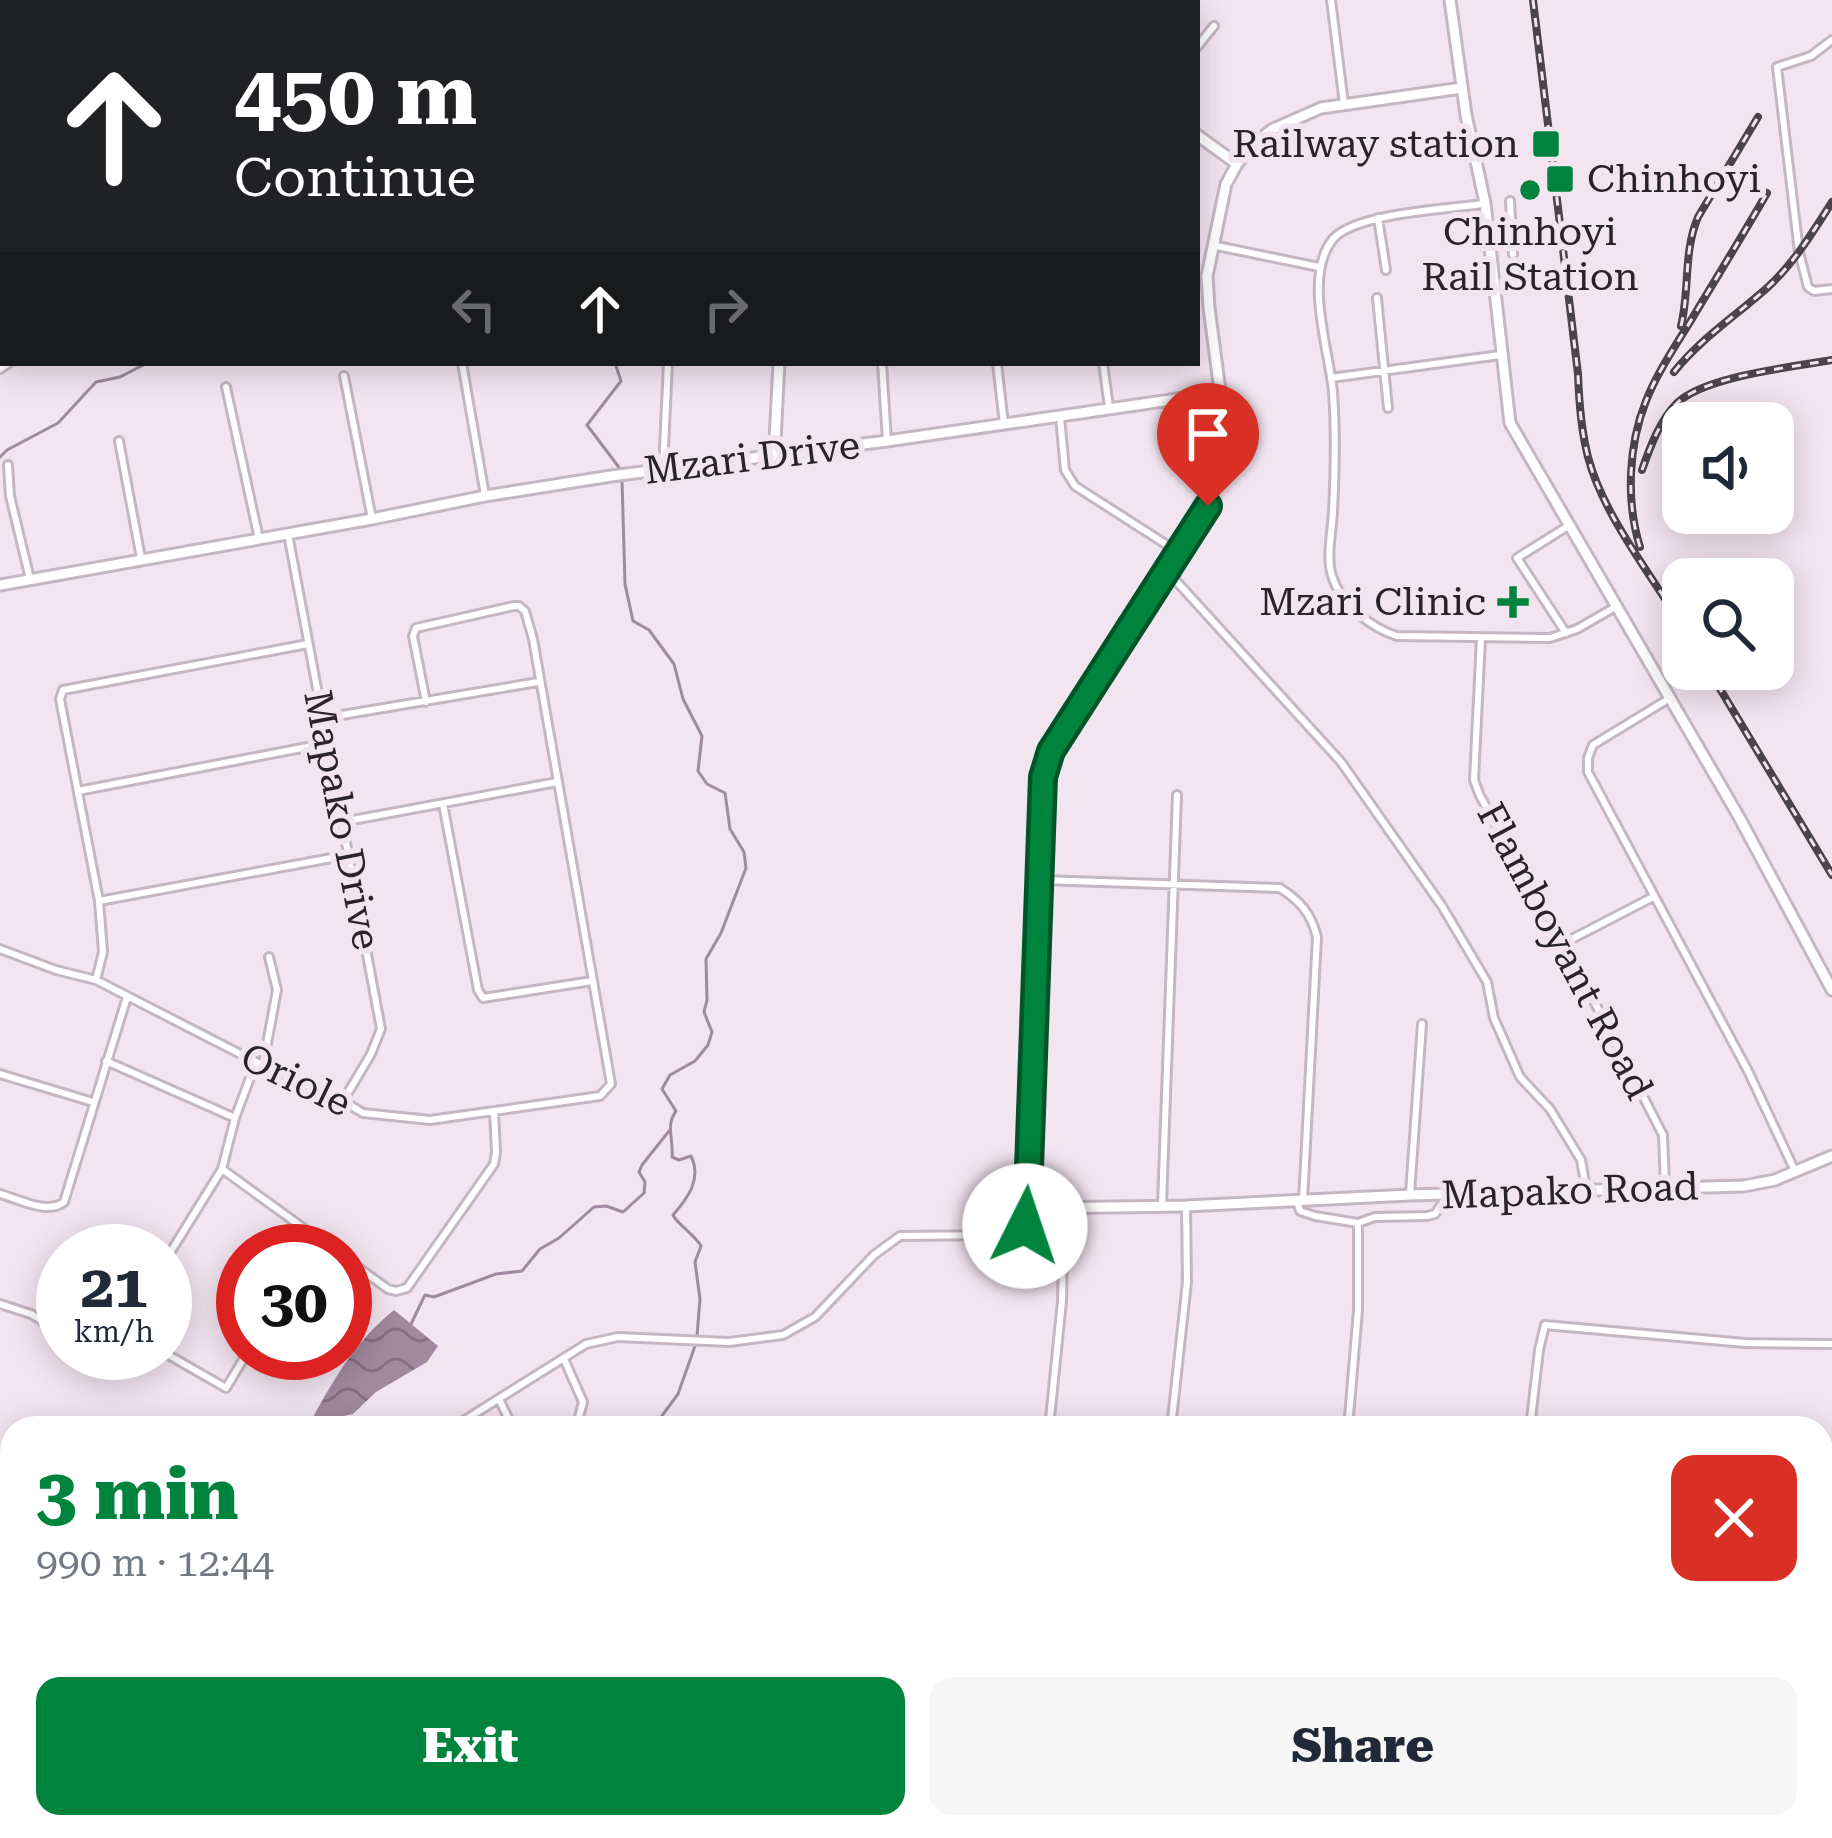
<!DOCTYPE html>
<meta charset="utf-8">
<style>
body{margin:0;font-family:"Roboto Serif",serif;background:#f6f6f7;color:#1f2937;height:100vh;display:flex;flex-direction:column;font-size:45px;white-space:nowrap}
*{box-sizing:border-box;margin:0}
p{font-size:39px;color:#747a83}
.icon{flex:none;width:66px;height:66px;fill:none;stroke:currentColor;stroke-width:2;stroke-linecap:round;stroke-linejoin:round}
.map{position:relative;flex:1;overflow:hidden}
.drawer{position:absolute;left:0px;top:1416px;width:1833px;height:423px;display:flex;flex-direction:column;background:#fff;border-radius:36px 36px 0 0;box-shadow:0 6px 30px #0003}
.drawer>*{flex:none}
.banner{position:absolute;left:0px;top:0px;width:1200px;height:366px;box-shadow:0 6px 30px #0003;background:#202124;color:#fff;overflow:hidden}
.controls{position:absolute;left:1662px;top:402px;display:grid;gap:24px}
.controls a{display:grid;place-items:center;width:132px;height:132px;border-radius:24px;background:#fff;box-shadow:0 6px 30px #0003;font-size:60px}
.speed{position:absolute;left:36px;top:1224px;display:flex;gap:24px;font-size:60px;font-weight:700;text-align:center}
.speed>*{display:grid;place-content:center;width:156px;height:156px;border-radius:50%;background:#fff;box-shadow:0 6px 30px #0003;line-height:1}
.speed small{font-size:30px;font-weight:400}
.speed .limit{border:18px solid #d22;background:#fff;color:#111}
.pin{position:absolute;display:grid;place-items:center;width:102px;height:102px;color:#fff;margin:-123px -51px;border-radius:50% 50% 50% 0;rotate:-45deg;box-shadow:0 0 12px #0007}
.pin .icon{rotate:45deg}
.me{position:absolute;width:132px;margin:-66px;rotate:4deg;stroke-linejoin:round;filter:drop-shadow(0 0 9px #0008)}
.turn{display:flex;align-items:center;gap:42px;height:252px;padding:0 36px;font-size:54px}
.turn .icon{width:156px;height:156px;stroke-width:2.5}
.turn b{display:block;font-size:84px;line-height:102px}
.lanes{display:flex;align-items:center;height:114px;padding:0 36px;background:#0003;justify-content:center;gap:60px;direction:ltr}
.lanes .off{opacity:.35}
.round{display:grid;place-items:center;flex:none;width:126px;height:126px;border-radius:24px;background:#f6f6f7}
.head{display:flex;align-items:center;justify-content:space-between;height:204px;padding:0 36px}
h1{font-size:72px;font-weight:800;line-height:90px;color:#00833d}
.cta{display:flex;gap:24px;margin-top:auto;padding:24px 36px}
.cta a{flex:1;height:138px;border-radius:24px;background:#00833d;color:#fff;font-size:48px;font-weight:800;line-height:138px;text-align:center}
.cta a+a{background:#f6f6f7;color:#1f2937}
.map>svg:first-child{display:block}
.water{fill:url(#water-waves)}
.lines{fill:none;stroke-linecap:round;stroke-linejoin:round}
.stream{stroke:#a1899e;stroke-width:3}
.minor-casing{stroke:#c5b7c2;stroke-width:12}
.tertiary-casing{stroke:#c5b7c2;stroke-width:15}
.trunk-casing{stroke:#a57ba0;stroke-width:20}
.minor{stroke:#fff;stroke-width:6}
.tertiary{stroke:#fff;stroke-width:9}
.trunk{stroke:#ecbbe7;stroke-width:14}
.rail-casing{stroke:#4b454a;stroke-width:8}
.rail{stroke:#f3e5f0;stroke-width:3;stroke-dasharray:9;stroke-linecap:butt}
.route-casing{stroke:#005528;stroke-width:30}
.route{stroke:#00833d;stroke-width:21}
.poi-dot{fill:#00833d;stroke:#f3e5f0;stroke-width:4.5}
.labels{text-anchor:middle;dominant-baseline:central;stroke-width:12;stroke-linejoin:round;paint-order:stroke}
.poi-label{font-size:39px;fill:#292428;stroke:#f3e5f0;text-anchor:end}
.street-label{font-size:39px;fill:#292428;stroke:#f3e5f0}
</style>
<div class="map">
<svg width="1832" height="1838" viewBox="0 0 1832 1838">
<defs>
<pattern id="water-waves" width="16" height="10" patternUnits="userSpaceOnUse" patternTransform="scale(3)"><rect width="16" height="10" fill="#a1899e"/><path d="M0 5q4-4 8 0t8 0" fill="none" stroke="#837081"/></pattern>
</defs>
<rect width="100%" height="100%" fill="#f3e5f0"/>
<path class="water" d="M394 1310 438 1346 427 1362 376 1392 353 1414 316 1422 314 1415C338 1373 356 1341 394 1310Z"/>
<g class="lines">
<path class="stream" d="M443 3 446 0
M615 363 621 381 587 425 621 470
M0 457 7 450 58 423 96 382 120 377 147 363
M622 480 625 584 633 621 649 630 674 664 683 699 702 736 698 771 707 784 725 793 730 829 744 852 746 868 721 933 706 959 707 1000 704 1012 712 1032 708 1045 695 1061 670 1075 662 1089 676 1111C665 1126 674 1140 672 1157L679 1160 691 1156C702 1179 688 1198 673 1215 678 1225 693 1233 701 1246L695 1262 700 1299 697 1336
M411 1324 425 1295 434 1297 496 1274 522 1271 540 1249 559 1238 594 1207 606 1206 623 1212 644 1193 645 1182 639 1172 642 1165 669 1131
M653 1428 678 1394 695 1346
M557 1827 565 1838"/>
<g class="minor-casing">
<path id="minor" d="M1331 0 1344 104
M165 3 167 0
M280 3 283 0
M379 3 380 0
M521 3 522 0
M641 3 643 0
M757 3H768
M1095 3 1097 0
M1832 40 1811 56 1777 67 1799 252 1808 287 1814 291 1832 289
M1197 47 1214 26
M1510 201 1513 254
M1483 204C1449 209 1355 213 1333 239 1303 276 1329 349 1333 392 1336 432 1335 471 1333 512 1332 531 1326 558 1332 576 1340 603 1371 628 1397 636L1550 638 1577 629 1617 606
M1378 218 1386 270
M0 236 3 232
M1212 245 1319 267
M1377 298 1388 408
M0 343 3 348
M462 363 485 495
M882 363 887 441
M997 363 1004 424
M1103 363 1109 407
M0 369 9 363
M344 376 372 519
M1331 378 1500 355
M226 387 259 539
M1060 417 1065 470 1075 486 1178 552
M119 441 141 558
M8 465 10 496 30 579
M663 469 668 363
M288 534 381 1029 371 1054 343 1101
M1168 572 1341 762 1442 906 1487 982 1494 1018 1520 1077 1550 1109 1581 1160 1586 1188
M1566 633 1517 558 1568 526
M1481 638 1474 780 1480 796 1564 943 1663 1135 1665 1186
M1670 698 1593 745 1588 758V772L1748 1071 1795 1171
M324 718 538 682
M78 791 328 743
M443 804 478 990 483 998 592 981
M342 822 557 782
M1041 880 1280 888C1300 901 1311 913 1317 937L1303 1201
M99 901 348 855
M1564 943 1653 897
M0 949 56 970 96 980 256 1062 343 1101 363 1113 430 1120 600 1096 611 1084 533 639 525 611 519 606H514L416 628 413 636 426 702
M96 980 103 952 99 901 60 699 63 690 308 644
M106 1061 235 1118
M263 1065 277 990 269 957
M0 1074 93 1102
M222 1169 335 1251
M0 1194C19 1199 47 1215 64 1202L127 997
M1410 1194 1422 1024
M1297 1201 1300 1211 1315 1216 1358 1223V1310L1348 1428
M1162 1205 1177 795
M1358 1223 1375 1217 1427 1216 1435 1214 1447 1196
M307 1251 315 1236
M345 1258 388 1289 396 1291 407 1288 494 1164 496 1152 494 1111
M165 1261 222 1169 235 1118 256 1062
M0 1304 31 1314 63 1334
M95 1353 101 1357 110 1353
M165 1353 226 1388 247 1353
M564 1359 583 1402 576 1428
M499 1399 513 1428
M452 1428 586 1344 618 1337 729 1342 783 1335 815 1317 874 1255 900 1236 995 1235 1016 1232 1025 1226 1031 1204
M1049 1428 1062 1301 1064 1207
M1171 1428 1187 1282 1186 1206
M1530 1428 1539 1350 1545 1325 1745 1343 1832 1344
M0 1709 12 1707
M55 1827 58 1838
M179 1827 181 1838
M303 1827 305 1838
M1012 1827 1090 1838
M1127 1838 1128 1827
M1293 1838 1295 1827
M1486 1838 1487 1827"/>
</g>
<g class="tertiary-casing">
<path id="tertiary" d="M1027 0 1031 3
M1450 0 1466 115 1485 203 1510 423 1739 817 1832 990
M866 3 871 0
M1462 88 1321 108 1273 129 1252 145 1237 164 1226 184 1207 276 1209 308 1225 428 1224 457 1208 507 1051 751 1043 777 1028 1196 1031 1204 1037 1208 1186 1206 1410 1195 1744 1186 1775 1180 1832 1156
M1197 135 1237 164
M778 455 775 441 779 363
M0 585 372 519 485 496 611 476 887 441 1219 393"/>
</g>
<g class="trunk-casing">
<path id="trunk" d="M149 3 151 0
M0 213 3 208"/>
</g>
<use href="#minor" class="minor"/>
<use href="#tertiary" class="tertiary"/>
<use href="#trunk" class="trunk"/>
<g class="rail-casing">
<path id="rail" d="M1533 0 1578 374C1579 402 1581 430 1588 457 1603 515 1652 576 1683 627
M1681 326C1690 289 1683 253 1698 217L1758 117
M1674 372C1700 339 1737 315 1768 287 1794 263 1813 232 1832 202
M1642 470C1650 447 1660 420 1677 403 1705 376 1793 367 1832 360
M1640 547C1626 502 1628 446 1646 401 1658 370 1679 341 1696 312 1720 272 1744 233 1767 193
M1708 669 1832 875
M1821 1693 1832 1678
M1749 1838 1750 1827"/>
</g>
<use href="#rail" class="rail"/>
</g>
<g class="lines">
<g class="route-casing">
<path id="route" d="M1025 1226 1031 1204 1028 1196 1043 777 1051 751 1208 506"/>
</g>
<use href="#route" class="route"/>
</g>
<g class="poi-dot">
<rect x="1531" y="129" width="30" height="30" rx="6"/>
<rect x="1545" y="164" width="30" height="30" rx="6"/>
<circle cx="1530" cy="190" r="12"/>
<path d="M1507 584h12v12h12v12h-12v12h-12v-12h-12v-12h12z"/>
</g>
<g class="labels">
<g class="poi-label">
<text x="1519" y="144">Railway station</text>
<text x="1587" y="179" text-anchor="start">Chinhoyi</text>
<text x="1530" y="232" text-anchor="middle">Chinhoyi<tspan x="1530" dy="45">Rail Station</tspan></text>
<text x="1486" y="602">Mzari Clinic</text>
</g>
<g class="street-label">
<text transform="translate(752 458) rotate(-7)">Mzari Drive</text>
<text transform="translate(342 820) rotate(79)">Mapako Drive</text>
<text transform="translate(1565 951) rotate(62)">Flamboyant Road</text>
<text transform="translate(296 1080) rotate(26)">Oriole</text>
<text transform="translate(1570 1191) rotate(-2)">Mapako Road</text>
</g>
</g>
</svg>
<div class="controls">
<a><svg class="icon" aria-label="sound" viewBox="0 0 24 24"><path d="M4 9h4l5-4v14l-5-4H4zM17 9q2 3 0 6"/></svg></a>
<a><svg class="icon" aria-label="search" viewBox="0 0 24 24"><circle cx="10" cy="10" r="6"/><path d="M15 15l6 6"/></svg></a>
</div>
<div class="speed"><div>21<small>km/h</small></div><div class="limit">30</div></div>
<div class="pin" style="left:1208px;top:506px;background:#d93025"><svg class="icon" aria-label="arrive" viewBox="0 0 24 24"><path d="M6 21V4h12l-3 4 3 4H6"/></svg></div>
<svg class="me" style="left:1025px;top:1226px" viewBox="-20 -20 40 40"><circle r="19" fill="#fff"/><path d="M0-13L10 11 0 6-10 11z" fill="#00833d"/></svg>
<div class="banner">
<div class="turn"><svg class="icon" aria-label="ahead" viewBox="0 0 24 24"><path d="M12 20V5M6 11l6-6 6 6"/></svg><div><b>450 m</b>Continue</div></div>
<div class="lanes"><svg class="icon off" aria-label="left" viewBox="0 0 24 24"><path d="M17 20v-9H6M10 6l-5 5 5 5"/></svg><svg class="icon" aria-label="ahead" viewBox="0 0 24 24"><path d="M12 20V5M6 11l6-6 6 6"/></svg><svg class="icon off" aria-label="right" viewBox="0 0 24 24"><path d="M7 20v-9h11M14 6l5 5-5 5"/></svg></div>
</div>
<section class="drawer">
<div class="head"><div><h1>3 min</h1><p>990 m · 12:44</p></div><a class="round" style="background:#d93025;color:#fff"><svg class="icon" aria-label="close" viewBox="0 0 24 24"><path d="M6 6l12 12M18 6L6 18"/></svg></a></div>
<div class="cta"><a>Exit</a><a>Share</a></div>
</section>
</div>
